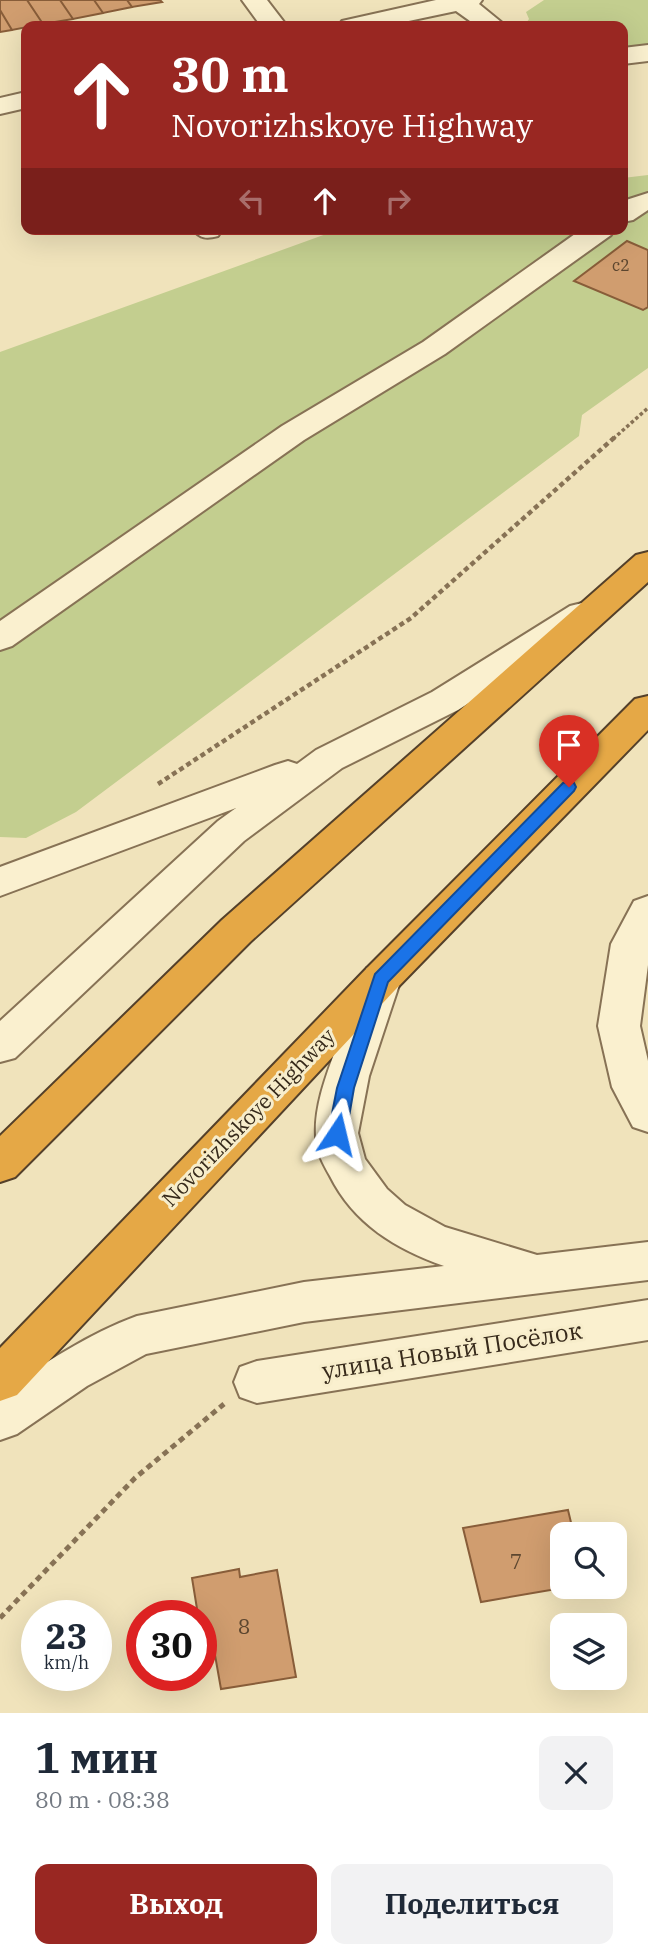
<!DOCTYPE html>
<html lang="ru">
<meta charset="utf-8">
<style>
body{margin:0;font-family:"IBM Plex Serif",serif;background:#f2f2f3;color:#1f2937;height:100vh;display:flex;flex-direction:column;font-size:26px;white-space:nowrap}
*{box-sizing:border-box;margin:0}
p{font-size:23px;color:#747a83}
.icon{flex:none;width:38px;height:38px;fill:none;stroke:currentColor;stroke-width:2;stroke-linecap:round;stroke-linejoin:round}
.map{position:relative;height:1713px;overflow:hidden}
.panel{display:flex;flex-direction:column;background:#fff;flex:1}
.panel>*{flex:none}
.banner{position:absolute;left:21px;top:21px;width:607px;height:214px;border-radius:14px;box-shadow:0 7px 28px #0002;background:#992722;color:#fff;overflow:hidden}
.buttons{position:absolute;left:550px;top:1522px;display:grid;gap:14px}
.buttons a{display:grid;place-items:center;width:77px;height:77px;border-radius:14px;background:#fff;box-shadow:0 7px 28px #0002;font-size:35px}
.speed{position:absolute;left:21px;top:1600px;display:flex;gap:14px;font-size:35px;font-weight:700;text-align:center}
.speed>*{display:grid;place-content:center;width:91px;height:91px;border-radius:50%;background:#fff;box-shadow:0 7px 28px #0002;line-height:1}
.speed small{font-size:18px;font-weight:400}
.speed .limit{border:10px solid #d22;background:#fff;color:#111}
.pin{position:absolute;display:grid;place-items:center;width:60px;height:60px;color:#fff;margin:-72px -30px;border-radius:50% 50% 50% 0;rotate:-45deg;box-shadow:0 0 7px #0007}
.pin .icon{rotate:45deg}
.me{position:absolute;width:77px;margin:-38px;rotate:10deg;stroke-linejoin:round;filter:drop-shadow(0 0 5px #0008)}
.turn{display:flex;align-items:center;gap:24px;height:147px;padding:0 35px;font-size:32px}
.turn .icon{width:91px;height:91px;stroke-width:2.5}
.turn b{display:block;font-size:49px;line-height:60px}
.lanes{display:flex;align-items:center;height:66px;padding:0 35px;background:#0003;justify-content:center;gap:35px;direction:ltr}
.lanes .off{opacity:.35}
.round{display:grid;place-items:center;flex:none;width:74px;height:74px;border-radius:14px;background:#f2f2f3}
.headline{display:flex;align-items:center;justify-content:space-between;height:119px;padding:0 35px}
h1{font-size:42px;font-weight:700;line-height:52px}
.action{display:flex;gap:14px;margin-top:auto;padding:14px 35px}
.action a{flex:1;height:80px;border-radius:14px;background:#992722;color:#fff;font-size:28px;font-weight:700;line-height:80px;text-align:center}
.action a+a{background:#f2f2f3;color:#1f2937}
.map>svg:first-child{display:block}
.green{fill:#c3ce8f}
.building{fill:#d09d6f;stroke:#885d39;stroke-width:2}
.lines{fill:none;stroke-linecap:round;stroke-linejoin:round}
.minor-casing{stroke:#877255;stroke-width:4}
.highway-casing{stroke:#54402a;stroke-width:4}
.path-far2{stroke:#877255;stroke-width:3.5;stroke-dasharray:3.5 2.5;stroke-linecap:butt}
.path-far1{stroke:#877255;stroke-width:4.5;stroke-dasharray:5 3.5;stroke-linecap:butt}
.path{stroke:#877255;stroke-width:5;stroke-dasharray:6 4.5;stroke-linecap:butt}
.minor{fill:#faf0cf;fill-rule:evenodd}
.highway{fill:#e5a846;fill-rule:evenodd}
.route{fill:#1a73e8;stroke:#114b97;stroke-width:2}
.labels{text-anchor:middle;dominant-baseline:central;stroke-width:6;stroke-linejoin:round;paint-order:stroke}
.far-number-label{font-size:16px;fill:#5c462f}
.street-label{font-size:21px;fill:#36291a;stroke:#f7edcb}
.near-number-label{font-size:21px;fill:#5c462f}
.near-street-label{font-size:24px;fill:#36291a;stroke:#f7edcb}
</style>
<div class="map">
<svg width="648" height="1713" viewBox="0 0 648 1713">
<rect width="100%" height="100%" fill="#f0e3bb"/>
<path class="green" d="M544 0H648V50L623 58V26H524L529 19 526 12Z
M648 175V368L582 415 579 436 76 812 26 838 0 837V352L340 229H623V178Z"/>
<path class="building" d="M0 0H27L43 24 12 30 0 10Z
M27 0H60L73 19 43 24Z
M60 0H94L103 13 73 19Z
M94 0H127L132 7 103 13Z
M127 0H160L162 2 132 7Z
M0 10 12 30 0 32Z
M627 241 648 250V307L643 310 574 281Z
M568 1510 574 1535H562V1587H568L481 1602 463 1528Z
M239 1569 240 1577 277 1570 296 1677 221 1689 212 1638 201 1639V1615H198L192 1578Z"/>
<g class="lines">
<g class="minor-casing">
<path id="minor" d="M242 0H267L287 26H261Z
M436 0H482L479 4 506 26H477L456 11 385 26H338L342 21Z
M648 45V61L623 64V48Z
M26 92V108L0 114V98Z
M648 193V210L633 220 623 222V201Z
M193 229H222V230L218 236C207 239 200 239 193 229Z
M582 229H615L611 235 445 354 304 440 12 646 0 650V621L282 426 423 342Z
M582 603 594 606 599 614 594 622 458 710 342 768 244 841 15 1058 0 1062V1021L218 821 236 808 0 896V867L275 765 288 761 297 764 316 750 432 692 570 606Z
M648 896V965L640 1026 648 1061V1132L633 1127 612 1087 598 1026 611 944 634 901Z
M381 963 395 968 401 979 369 1076 358 1133 365 1159 387 1189 405 1205 445 1227 537 1255 648 1242V1280L304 1322 146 1354 87 1386 17 1434 0 1440V1393C43 1364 88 1334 137 1316L304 1282 444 1266C396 1249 354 1224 330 1176 323 1164 316 1151 316 1136 314 1105 328 1071 338 1043 346 1018 354 991 367 968Z
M648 1300V1340L257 1403 240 1397 234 1382 240 1367 257 1361Z"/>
</g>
<g class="highway-casing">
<path id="highway" d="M648 552V582L250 942 15 1177 0 1182V1136L222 920 636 555Z
M648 696V730L395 990 17 1395 0 1401V1348L367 968 635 699Z"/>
</g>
<path class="path-far2" d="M613 439 648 408"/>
<path class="path-far1" d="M158 784 411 618 615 437"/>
<path class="path" d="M0 1618 135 1478 224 1404"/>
<use href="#minor" class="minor"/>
<use href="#highway" class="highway"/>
</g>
<path class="route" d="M569 782 574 783 576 787 574 791 388 982 354 1088 346 1134 343 1139 337 1141 331 1139 328 1134 337 1088 375 974 563 783Z"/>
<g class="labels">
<g class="far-number-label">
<text x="621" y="265">с2</text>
</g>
<g class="street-label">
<text transform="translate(248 1117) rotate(-46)">Novorizhskoye Highway</text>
</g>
<g class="near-number-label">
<text x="516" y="1561">7</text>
<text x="244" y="1626">8</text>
</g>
<g class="near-street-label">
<text transform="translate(452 1350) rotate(-9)">улица Новый Посёлок</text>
</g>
</g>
</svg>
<div class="buttons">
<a><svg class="icon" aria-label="search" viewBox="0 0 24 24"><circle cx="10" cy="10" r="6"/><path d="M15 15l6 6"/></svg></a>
<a><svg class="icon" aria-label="layers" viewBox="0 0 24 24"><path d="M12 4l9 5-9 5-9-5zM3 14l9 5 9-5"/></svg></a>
</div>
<div class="speed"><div>23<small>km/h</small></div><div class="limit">30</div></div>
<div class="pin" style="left:569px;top:787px;background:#d93025"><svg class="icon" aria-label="arrive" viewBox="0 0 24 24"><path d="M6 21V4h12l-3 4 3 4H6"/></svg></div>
<svg class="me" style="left:337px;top:1134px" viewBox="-20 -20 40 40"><path d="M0-17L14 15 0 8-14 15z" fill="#1a73e8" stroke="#fff" stroke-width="4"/></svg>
<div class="banner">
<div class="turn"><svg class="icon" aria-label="ahead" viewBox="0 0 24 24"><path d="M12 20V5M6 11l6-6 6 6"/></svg><div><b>30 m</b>Novorizhskoye Highway</div></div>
<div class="lanes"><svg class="icon off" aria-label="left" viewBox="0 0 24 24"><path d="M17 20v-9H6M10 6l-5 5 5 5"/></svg><svg class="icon" aria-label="ahead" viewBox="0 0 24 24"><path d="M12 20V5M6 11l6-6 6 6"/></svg><svg class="icon off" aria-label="right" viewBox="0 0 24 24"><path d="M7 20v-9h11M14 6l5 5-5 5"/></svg></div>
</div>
</div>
<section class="panel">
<div class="headline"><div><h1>1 мин</h1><p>80 m · 08:38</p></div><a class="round"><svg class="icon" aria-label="close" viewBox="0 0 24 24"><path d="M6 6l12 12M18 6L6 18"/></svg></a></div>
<div class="action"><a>Выход</a><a>Поделиться</a></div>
</section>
